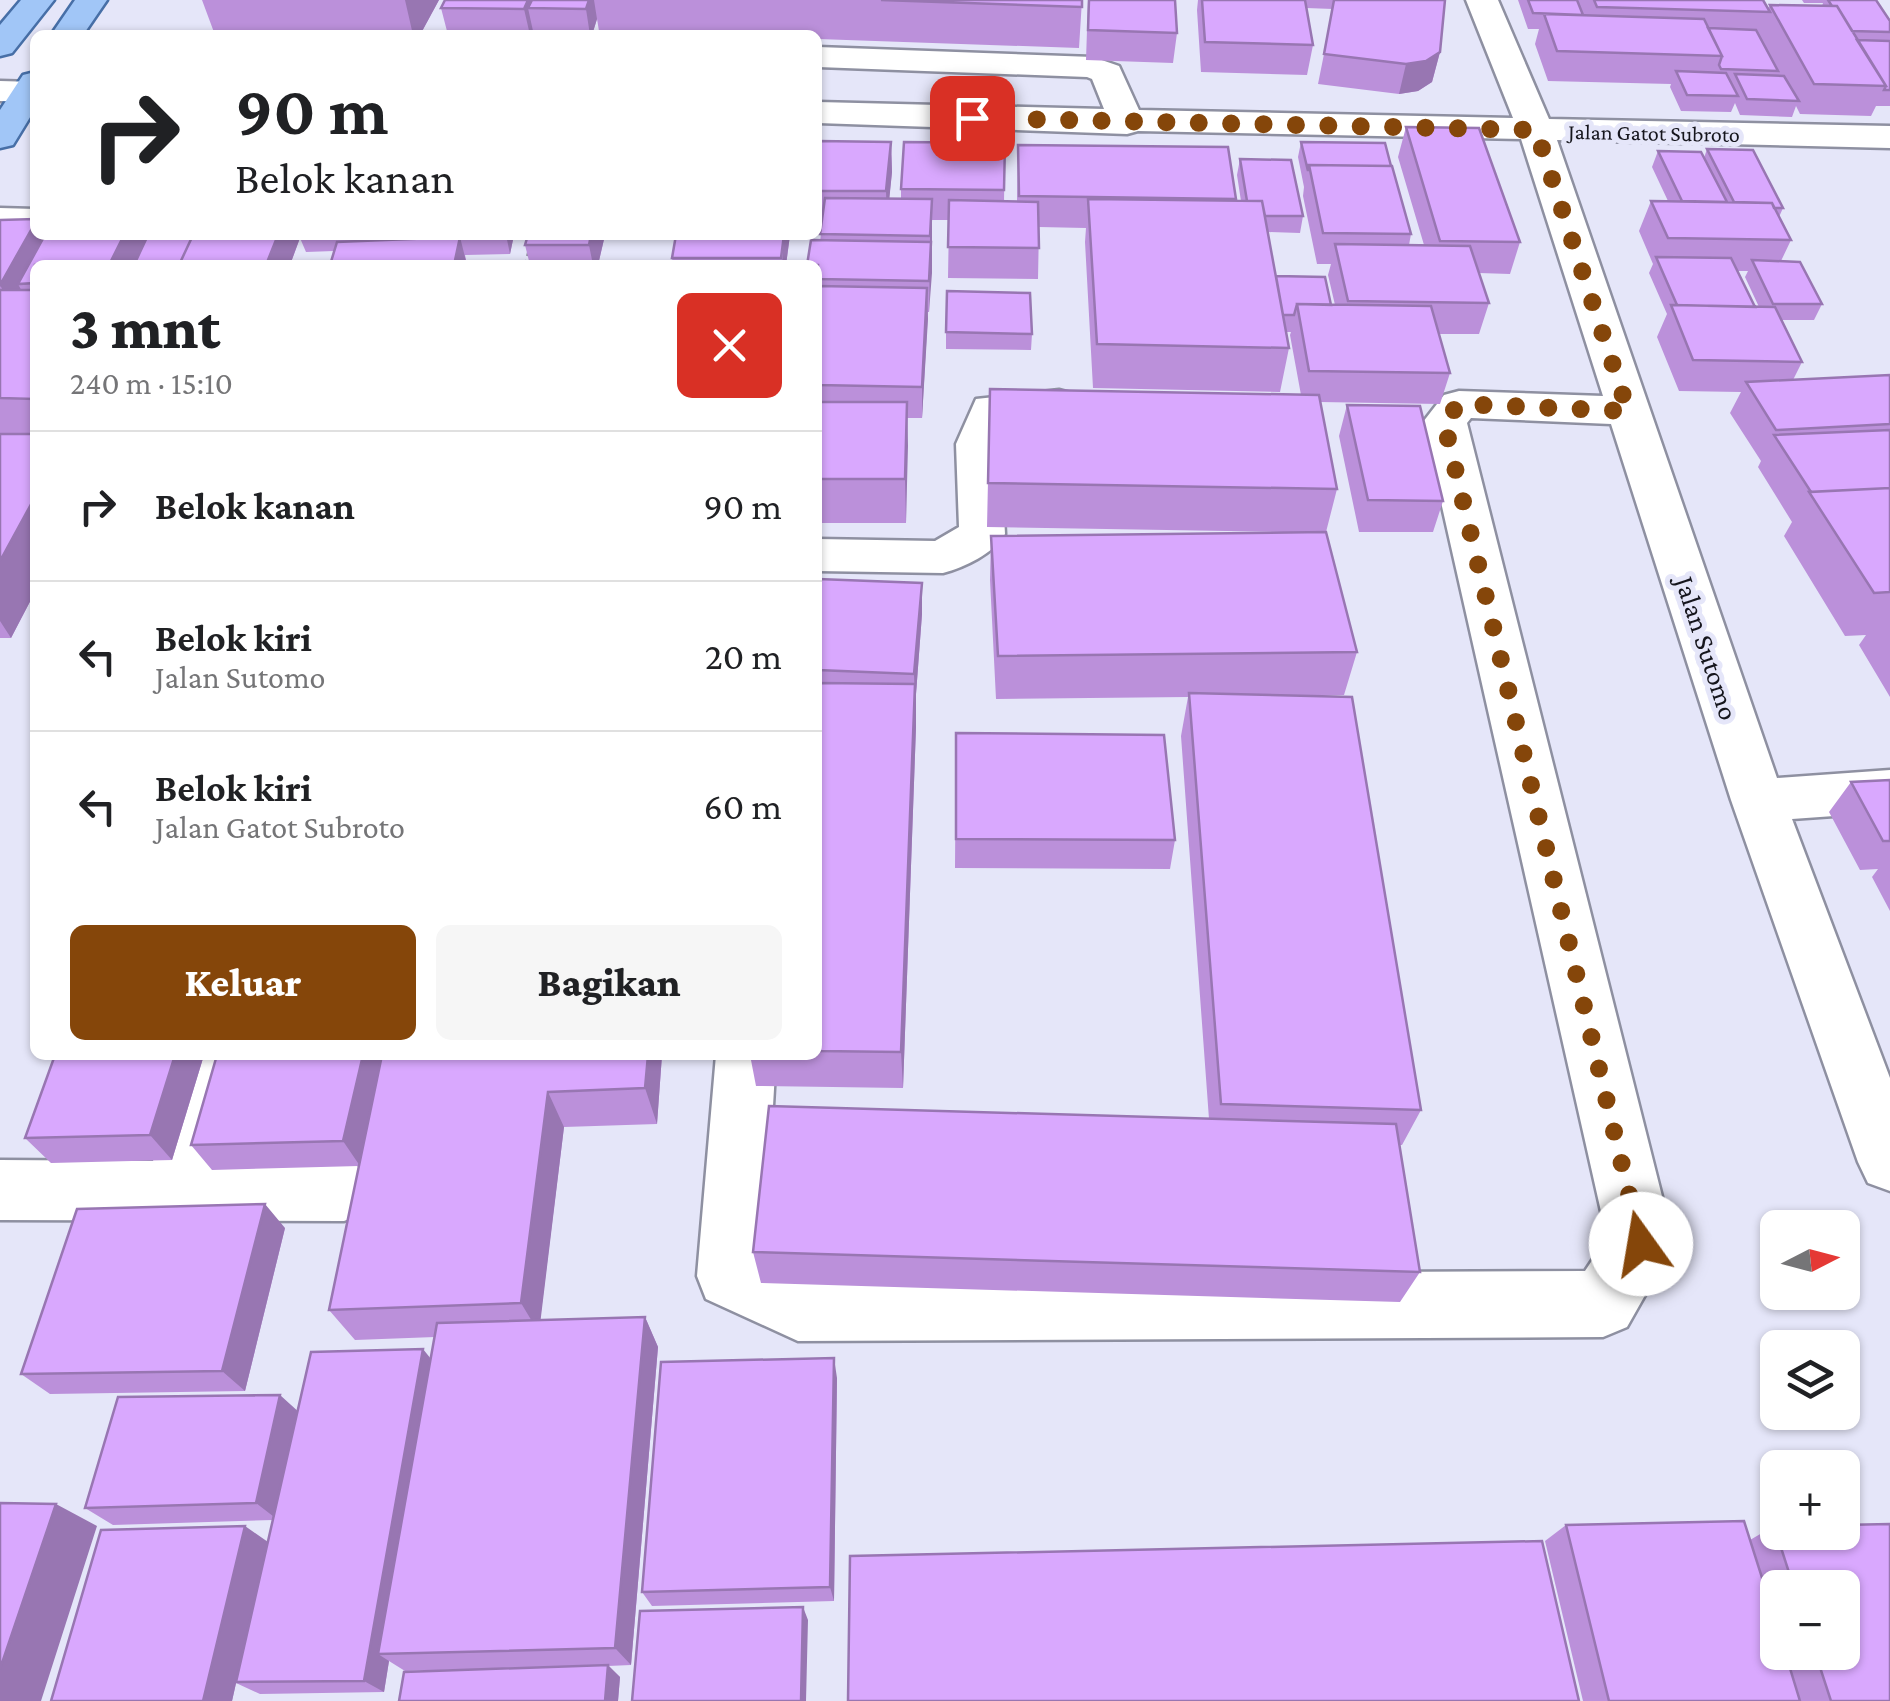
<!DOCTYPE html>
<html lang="id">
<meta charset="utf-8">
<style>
body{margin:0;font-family:"Crimson Pro",serif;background:#f6f6f6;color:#202124;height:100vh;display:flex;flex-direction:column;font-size:38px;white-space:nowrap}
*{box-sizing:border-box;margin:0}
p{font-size:32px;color:#757577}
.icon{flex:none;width:55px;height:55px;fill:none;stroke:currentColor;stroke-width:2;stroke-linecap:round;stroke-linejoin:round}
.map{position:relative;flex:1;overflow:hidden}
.drawer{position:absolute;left:30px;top:260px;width:792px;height:800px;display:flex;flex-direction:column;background:#fff;border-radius:15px;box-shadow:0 2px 8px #0004}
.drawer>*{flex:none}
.banner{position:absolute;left:30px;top:30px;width:792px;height:210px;border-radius:15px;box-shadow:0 2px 8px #0004;background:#fff;color:#202124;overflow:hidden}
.needle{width:65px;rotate:84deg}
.fabs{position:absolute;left:1760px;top:1210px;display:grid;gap:20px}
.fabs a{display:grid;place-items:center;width:100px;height:100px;border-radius:15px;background:#fff;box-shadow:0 2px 8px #0004;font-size:50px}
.pin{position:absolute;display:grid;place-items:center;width:85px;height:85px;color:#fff;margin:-42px;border-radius:20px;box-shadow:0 5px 15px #0006}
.me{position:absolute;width:110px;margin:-55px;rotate:347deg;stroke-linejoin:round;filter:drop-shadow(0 0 8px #0008)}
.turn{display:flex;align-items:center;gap:35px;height:210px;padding:0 40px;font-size:45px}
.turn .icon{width:130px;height:130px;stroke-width:2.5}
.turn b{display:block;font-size:70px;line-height:85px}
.round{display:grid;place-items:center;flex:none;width:105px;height:105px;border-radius:15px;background:#f6f6f6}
.overview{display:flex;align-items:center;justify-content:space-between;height:170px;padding:0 40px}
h1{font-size:60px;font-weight:800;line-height:75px}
.primary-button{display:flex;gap:20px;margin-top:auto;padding:20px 40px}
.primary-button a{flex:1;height:115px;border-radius:15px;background:#85460a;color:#fff;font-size:40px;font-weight:800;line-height:115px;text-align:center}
.primary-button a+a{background:#f6f6f6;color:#202124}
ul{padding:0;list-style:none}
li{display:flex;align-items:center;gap:30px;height:150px;padding:0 40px;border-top:2px solid #e0e0e0}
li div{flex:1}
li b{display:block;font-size:38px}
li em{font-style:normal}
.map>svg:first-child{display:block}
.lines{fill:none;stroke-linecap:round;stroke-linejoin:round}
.minor-casing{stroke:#8e90a1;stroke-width:5}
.major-casing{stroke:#476fa7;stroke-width:5}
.path{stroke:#8b8b99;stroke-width:4;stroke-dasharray:5 4;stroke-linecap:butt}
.minor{fill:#fff;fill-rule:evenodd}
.major{fill:#a1c6f7;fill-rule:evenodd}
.wall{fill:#bb90da;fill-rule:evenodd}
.shaded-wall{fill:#9876b2}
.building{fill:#d9a8fe;stroke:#9876b2;stroke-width:2.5}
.route{stroke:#85460a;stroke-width:18;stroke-dasharray:0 32.4}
.labels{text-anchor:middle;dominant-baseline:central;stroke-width:10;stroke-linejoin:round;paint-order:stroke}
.far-street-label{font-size:22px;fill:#15151c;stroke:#e5e6f9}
.street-label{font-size:28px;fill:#15151c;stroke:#e5e6f9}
</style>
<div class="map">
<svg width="1890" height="1701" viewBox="0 0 1890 1701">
<rect width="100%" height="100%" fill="#e5e6f9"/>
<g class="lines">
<g class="minor-casing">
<path id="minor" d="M1466 0H1498L1549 119 1890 126V148L1557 140 1777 778 1890 770V812L1792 819 1890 1078V1191L1868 1183 1858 1162 1731 800 1611 424 1471 418 1467 423 1674 1244 1627 1327 1603 1337 798 1341 706 1299 697 1276 716 1055H776L764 1258 801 1275 1585 1271 1607 1238 1423 422 1444 395 1459 391 1603 396 1521 139 1138 131 1127 134 818 123V102L1104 109 1092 79 1087 77 818 67V47L1093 57 1119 66 1139 110 1513 118Z
M0 81 35 82V102L0 101Z
M0 208 35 209V231L0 230Z
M1059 390 1074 394 1080 403 1074 412 1008 421 1000 444 1005 534C993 554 965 567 943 573L818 571V539L935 541 959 527 956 444 976 399Z
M185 1055H245L217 1161H344L367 1170 376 1191 367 1212 344 1221 0 1220V1160L153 1161Z"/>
</g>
<g class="major-casing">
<path id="major" d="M21 0H54L12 53 0 56V25Z
M75 0H107L83 35H51Z
M35 72V109L13 145 0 148V110L23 75Z"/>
</g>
<path class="path" d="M526 265 533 235"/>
<use href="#minor" class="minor"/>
<use href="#major" class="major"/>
</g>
<path class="wall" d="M202 0H439L420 35H215Z
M445 0H1082L1079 48 818 39V35H704L599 31 597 19 592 35H534L533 31 532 35H448L441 8Z
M1088 0H1175L1177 33 1173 63 1086 60Z
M1198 0H1445L1440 52 1432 82 1418 91 1399 94 1318 84 1333 9 1306 8 1313 45 1307 75 1201 72 1197 10Z
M1518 0H1763L1768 9 1770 5 1822 6 1823 3H1804L1802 0H1876L1890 21V106H1876L1871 116 1800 114 1796 106 1792 117 1740 115 1735 103 1731 112 1681 111 1670 87 1671 84 1548 81 1535 44 1539 29H1528Z
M1406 127 1520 242 1510 274 1479 273 1489 303 1479 334H1439L1450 373 1440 404 1320 402 1337 489 1326 532 1357 652 1344 695 1291 696 1421 1110 1402 1145H1400L1420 1272 1400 1302 761 1283 753 1252 1209 1119 1181 736 1188 697 996 699 990 580 991 536 1284 532 987 527 990 389 1301 395 1290 335 1291 332H1286L1289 348 1280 392 1093 388 1085 242 1086 228 1039 227 1038 279 948 278 949 220H932L929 312H928L922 418H907L906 523H818V265L822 222H818V141L891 142 892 172 889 199H901V189L1005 143 1004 201H1017L1018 145 1236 199 1235 201H1241L1237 175 1240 159 1303 216 1300 233 1268 232 1276 276 1331 305H1335L1328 275 1331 264H1317L1303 196 1304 187 1298 157 1301 142 1411 234 1409 245H1424L1398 157Z
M1707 149 1783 208 1779 217 1791 240 1781 261 1822 304 1814 320H1782L1802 362 1793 380 1890 375V697L1859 645 1866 635 1845 636 1784 536 1792 522 1758 467 1761 461 1730 413 1741 392 1679 391 1657 337 1667 314 1649 273 1653 264 1639 231 1651 201H1668L1652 167 1658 151 1704 158ZM1737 271H1748L1745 277 1759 307H1755Z
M0 220 35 235H143L146 240 148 235H397L396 240 437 238 436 235H514L510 254 465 255 467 265H330L334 251 306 252 300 238 290 265H35V592L11 638H0Z
M528 235H605L598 265H530L525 245Z
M790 235 786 265H673L672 258Z
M946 332 1032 334 1031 350 946 349Z
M1347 405 1443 501 1433 532H1359L1339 436Z
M818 579 922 583V614L916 694V727L903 1088 756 1086 750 1055H818Z
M956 733 1175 840 1170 869 955 868Z
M1890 780V911L1872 877 1878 869 1860 870 1829 812 1851 782Z
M55 1055H204L172 1160 51 1163 25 1138Z
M217 1055H662L657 1124 564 1127 540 1320 645 1317 658 1347 631 1665 608 1666 620 1677 618 1701H399L545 1667 405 1671 389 1661 384 1692 260 1694 236 1683 232 1701H51L268 1541 273 1520 113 1525 85 1508 297 1411 431 1359 435 1337 355 1340 329 1310 359 1166 212 1170 191 1145Z
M285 1228 245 1391 50 1394 21 1374Z
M837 1378 834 1601 652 1606 642 1592Z
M1744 1521 1750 1540 1774 1526H1778V1532H1842V1525L1890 1524V1701H1583L1545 1541 1566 1525ZM1778 1588H1842V1652H1778Z"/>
<path class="shaded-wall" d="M405 0H439L420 35H413Z
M528 0H545L528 8 533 31 532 35H530L524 9Z
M589 0H594L597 19 592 35H590L586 9Z
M1440 52 1432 82 1418 91 1399 94 1406 64Z
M891 142 892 172 887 222 886 191Z
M932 199V273L929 312 930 236Z
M35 223V235H46L18 284 26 299 17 318 0 285Z
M124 235H143L148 246 139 265H109Z
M278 235H301L290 265H266Z
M388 235H397L392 250Z
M506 235H514L510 254Z
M591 235H605L598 265H593L589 245Z
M784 235H790L786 265H782Z
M460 237 467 265H454Z
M927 288 928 319 922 418V387Z
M907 402 908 446 906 523 905 479Z
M35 497V592L11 638 0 621V561Z
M922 583V614L916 694V727L903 1088 901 1052 915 702 914 674Z
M175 1055H204L172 1160 150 1135Z
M363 1055H385L360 1166 343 1141Z
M648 1055H662L657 1124 645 1088Z
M548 1092 564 1127 539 1333 521 1303Z
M265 1204 285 1228 245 1391 222 1371Z
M645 1317 658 1347 631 1665 615 1648Z
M423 1349 439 1369 378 1654 389 1661 384 1692 364 1681Z
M834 1358 837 1378 834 1601 830 1587Z
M280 1395 301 1414 278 1520 256 1503Z
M56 1504 97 1526 41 1701H0V1669Z
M245 1526 268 1542 232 1701H203Z
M803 1607 808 1620 806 1701H801Z
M608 1665 620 1677 618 1701H605Z"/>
<path class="building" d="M445 0H528L524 9 441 8Z
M532 0H589L586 9 528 8Z
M881 0H1082V7Z
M1089 0H1175L1177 33 1088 30Z
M1202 0H1305L1313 45 1205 42Z
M1334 0H1445L1440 52 1426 61 1406 64 1324 54Z
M1528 0H1577L1583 15 1533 13Z
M1594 0H1763L1770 12 1597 7Z
M1828 0H1876L1890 21V32L1852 31 1837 6H1832Z
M1770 5 1837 6 1886 86 1814 84Z
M1544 14 1704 19 1722 56 1557 51Z
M1708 28 1756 30 1778 71 1721 69 1719 65 1722 56Z
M1857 40 1890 41V90H1884L1886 86Z
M1676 71 1726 73 1738 96 1687 95Z
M1735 74 1784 76 1799 101 1747 99Z
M1406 127 1479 128 1520 242 1440 241Z
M818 141 891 142 886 191H818Z
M904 142 1005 143 1004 190 901 189Z
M1301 142 1385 143 1391 166 1309 165 1308 171Z
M1018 145 1228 147 1236 199 1019 196Z
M1707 149 1753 150 1783 208H1774L1772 203 1734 202Z
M1658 151 1701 152 1727 202 1682 201Z
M1240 159 1291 160 1303 216H1265L1262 201H1247Z
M1309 165 1392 166 1411 234 1323 233Z
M825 198 932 199 930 236 820 234Z
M1088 199 1262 201 1289 348 1097 344Z
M949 200 1038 202 1039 248 948 247Z
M1651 201 1772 203 1791 240 1668 238Z
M35 219V223L0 285V220Z
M45 235H124L109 265H35V283L18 284Z
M148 235H193L179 265H134Z
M193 235H278L266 265H179Z
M528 235H591L589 245H525Z
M676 235H784L781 258H672Z
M460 237 454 265H330L337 242Z
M811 240 931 242 929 281 818 279V265H807Z
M1335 244 1470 246 1489 303 1348 301Z
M1656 257 1731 258 1755 307 1677 305Z
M1752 260 1800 262 1822 304H1773Z
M1276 276 1325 277 1331 305 1297 304 1294 315H1283Z
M818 286 927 288 922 387 818 385Z
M0 290H35V399L0 398Z
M947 291 1030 293 1032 334 946 332Z
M1297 304 1431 306 1450 373 1309 371Z
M1671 305 1775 307 1802 362 1693 360Z
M1890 375V424L1776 430 1746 382Z
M990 389 1319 395 1337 489 988 483Z
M818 402H907L905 479H818Z
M1347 405 1420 406 1443 501 1368 500Z
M1890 430V488L1811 492 1774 435Z
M0 434H35V497L0 561Z
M1890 488V592L1874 593 1809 492Z
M1326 532 1357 652 998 656 991 536Z
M818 579 922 583 914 674 818 670Z
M818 683 915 684 901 1052 818 1051Z
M1189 693 1352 697 1421 1110 1221 1104Z
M956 733 1164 735 1175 840 956 839Z
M1890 780V841H1883L1851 782Z
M55 1055H175L150 1135 25 1138Z
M217 1055H363L343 1141 191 1145Z
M382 1055H648L645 1088 548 1092 521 1303 329 1310Z
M769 1106 1396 1124 1420 1272 753 1252Z
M265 1204 222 1371 21 1374 77 1209Z
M645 1317 615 1648 378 1654 437 1323Z
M423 1349 364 1681 236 1682 311 1352Z
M834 1358 830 1587 642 1592 661 1362Z
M280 1395 256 1503 85 1508 118 1397Z
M0 1503 56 1504 0 1669Z
M1744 1521 1778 1628V1652H1785L1800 1701H1609L1566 1525Z
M1890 1524V1701H1831L1815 1652H1842V1588H1794L1774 1526H1778V1532H1842V1525Z
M245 1526 203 1701H51L101 1530Z
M1542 1541 1579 1701H848L850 1556Z
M803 1607 801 1701H632L640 1611Z
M608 1665 605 1701H399L404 1672Z"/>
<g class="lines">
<path class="route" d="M972 118 1536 130 1628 411 1459 404 1444 422 1641 1244"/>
</g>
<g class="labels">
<g class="far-street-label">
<text transform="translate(1654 133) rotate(1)">Jalan Gatot Subroto</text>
</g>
<g class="street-label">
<text transform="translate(1707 648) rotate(72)">Jalan Sutomo</text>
</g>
</g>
</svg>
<div class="fabs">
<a><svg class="needle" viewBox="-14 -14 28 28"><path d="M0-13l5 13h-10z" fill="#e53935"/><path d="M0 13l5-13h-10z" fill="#757577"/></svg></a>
<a><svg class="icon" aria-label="layers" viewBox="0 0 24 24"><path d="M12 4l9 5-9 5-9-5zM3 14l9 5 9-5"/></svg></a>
<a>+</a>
<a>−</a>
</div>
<div class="pin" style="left:972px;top:118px;background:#d93025"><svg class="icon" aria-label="arrive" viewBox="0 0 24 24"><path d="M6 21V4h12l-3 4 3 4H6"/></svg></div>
<svg class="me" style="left:1641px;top:1244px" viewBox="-20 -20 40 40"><circle r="19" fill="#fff"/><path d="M0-13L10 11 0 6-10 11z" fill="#85460a"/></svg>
<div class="banner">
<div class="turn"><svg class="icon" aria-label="right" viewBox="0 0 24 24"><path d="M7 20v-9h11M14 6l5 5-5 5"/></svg><div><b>90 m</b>Belok kanan</div></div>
</div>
<section class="drawer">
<div class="overview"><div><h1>3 mnt</h1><p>240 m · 15:10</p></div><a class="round" style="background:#d93025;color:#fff"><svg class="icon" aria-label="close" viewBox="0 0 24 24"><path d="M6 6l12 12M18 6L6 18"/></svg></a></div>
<ul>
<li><svg class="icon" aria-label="right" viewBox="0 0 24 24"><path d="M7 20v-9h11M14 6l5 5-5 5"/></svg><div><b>Belok kanan</b></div><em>90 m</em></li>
<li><svg class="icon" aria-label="left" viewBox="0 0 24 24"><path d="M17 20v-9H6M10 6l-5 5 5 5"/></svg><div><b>Belok kiri</b><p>Jalan Sutomo</p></div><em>20 m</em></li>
<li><svg class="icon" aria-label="left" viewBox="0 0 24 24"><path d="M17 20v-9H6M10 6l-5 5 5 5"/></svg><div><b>Belok kiri</b><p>Jalan Gatot Subroto</p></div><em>60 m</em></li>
</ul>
<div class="primary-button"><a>Keluar</a><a>Bagikan</a></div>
</section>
</div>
